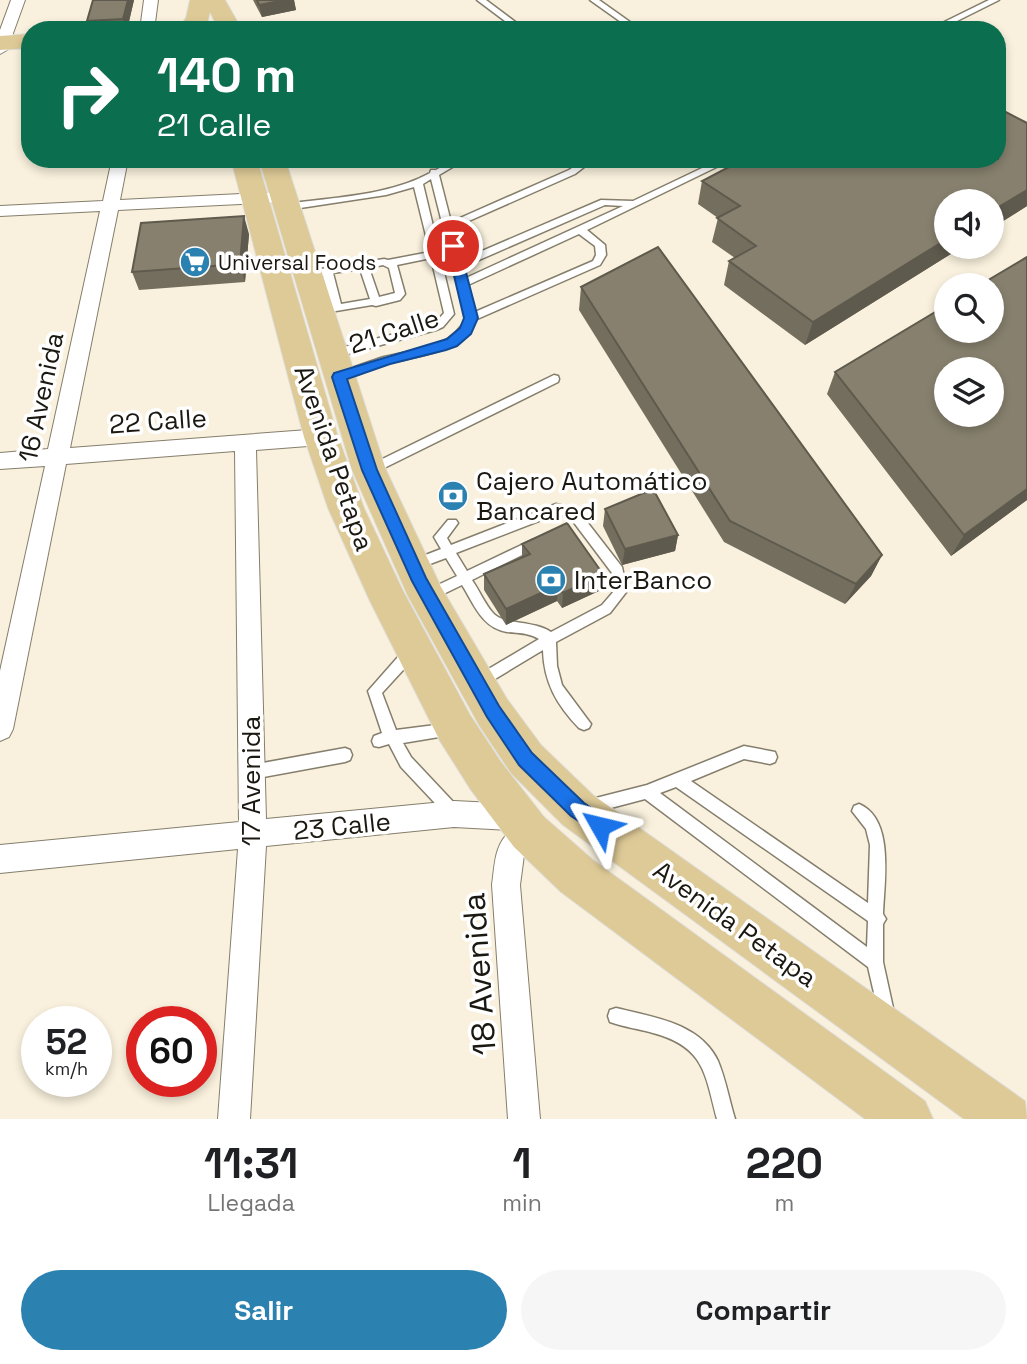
<!DOCTYPE html>
<html lang="es">
<meta charset="utf-8">
<style>
body{margin:0;font-family:"Space Grotesk",sans-serif;background:#f6f6f6;color:#202124;height:100vh;display:flex;flex-direction:column;font-size:26px;white-space:nowrap}
*{box-sizing:border-box;margin:0}
p{font-size:23px;color:#757577}
.icon{flex:none;width:38px;height:38px;fill:none;stroke:currentColor;stroke-width:2;stroke-linecap:round;stroke-linejoin:round}
.map{position:relative;height:1119px;overflow:hidden}
.side{display:flex;flex-direction:column;background:#fff;flex:1}
.side>*{flex:none}
.hud{position:absolute;left:21px;top:21px;width:985px;height:147px;border-radius:28px;box-shadow:0 4px 10px #0003;background:#0b6e4f;color:#fff;overflow:hidden}
.tools{position:absolute;left:934px;top:189px;display:grid;gap:14px}
.tools a{display:grid;place-items:center;width:70px;height:70px;border-radius:50%;background:#fff;box-shadow:0 4px 10px #0003;font-size:35px}
.speed{position:absolute;left:21px;top:1006px;display:flex;gap:14px;font-size:35px;font-weight:700;text-align:center}
.speed>*{display:grid;place-content:center;width:91px;height:91px;border-radius:50%;background:#fff;box-shadow:0 4px 10px #0003;line-height:1}
.speed small{font-size:18px;font-weight:400}
.speed .limit{border:10px solid #d22;background:#fff;color:#111}
.pin{position:absolute;display:grid;place-items:center;width:60px;height:60px;color:#fff;margin:-30px;border:4px solid #fff;border-radius:50%;box-shadow:0 2px 7px #0007}
.me{position:absolute;width:77px;margin:-38px;rotate:307deg;stroke-linejoin:round;filter:drop-shadow(0 0 5px #0008)}
.turn{display:flex;align-items:center;gap:24px;height:147px;padding:0 21px;font-size:32px}
.turn .icon{width:91px;height:91px;stroke-width:2.5}
.turn b{display:block;font-size:49px;line-height:60px}
.eta{display:flex;justify-content:space-evenly;align-items:center;height:119px;text-align:center}
.eta b{font-size:42px;font-weight:600;line-height:49px}
.primary-button{display:flex;gap:14px;margin-top:auto;padding:14px 21px}
.primary-button a{flex:1;height:80px;border-radius:42px;background:#2b81b0;color:#fff;font-size:28px;font-weight:600;line-height:80px;text-align:center}
.primary-button a+a{background:#f6f6f6;color:#202124}
.map>svg:first-child{display:block}
.lines{fill:none;stroke-linecap:round;stroke-linejoin:round}
.service-casing{stroke:#857e6c;stroke-width:3}
.minor-casing{stroke:#857e6c;stroke-width:2}
.primary-casing{stroke:#dfdfde;stroke-width:2}
.service{fill:#fff;fill-rule:evenodd}
.minor{fill:#fff;fill-rule:evenodd}
.primary{fill:#deca97;fill-rule:evenodd}
.wall{fill:#746e5f}
.shaded-wall{fill:#5e5a4d}
.building{fill:#87806e;stroke:#5e5a4d;stroke-width:2;fill-rule:evenodd}
.route{fill:#1a73e8;stroke:#114b97;stroke-width:2}
.labels{text-anchor:middle;dominant-baseline:central;stroke-width:7;stroke-linejoin:round;paint-order:stroke}
.far-poi-label{font-size:21px;fill:#1b1811;stroke:#fff;text-anchor:start}
.street-label{font-size:26px;fill:#1b1811;stroke:#fff}
.poi-label{font-size:26px;fill:#1b1811;stroke:#fff;text-anchor:start}
.near-street-label{font-size:32px;fill:#1b1811;stroke:#fff}
</style>
<div class="map">
<svg width="1027" height="1119" viewBox="0 0 1027 1119">
<rect width="100%" height="100%" fill="#f9f1dd"/>
<g class="lines">
<g class="service-casing">
<path id="service" d="M477 0H486L526 30H517Z
M590 0H599L630 22 620 30H611L621 22Z
M989 0H999L939 30H928Z
M455 159H466L439 175 451 222 569 170 575 166V159H583L584 167 575 174 453 228 461 260 601 200 633 201 721 159H733L587 230 605 245 606 255 600 265 475 320C459 356 419 354 386 364 371 369 356 376 340 381L336 380 335 377 336 374C352 368 368 362 384 357 414 349 451 350 466 318L431 179 423 184 454 314 443 327 436 330 333 358 328 354 329 351 429 325 435 323 444 313 431 258 397 265 405 294 400 300 376 306 372 305 318 314 313 311 314 309 331 305 323 275 308 277 303 274 308 271 384 259 388 260 430 252 414 187 386 195 287 210 282 207 287 204C334 197 388 196 430 173L431 170H436ZM605 205 623 206 466 278 463 267ZM579 234 595 246 596 255 593 261 475 312 468 285ZM383 265 389 268 395 293 379 297 369 268ZM360 269 370 299 341 304 333 273Z
M554 375 558 376 559 379 558 382 374 473 370 474 364 470 366 467Z
M556 504 577 509 622 567 627 591 610 613 556 642 557 666 562 685 591 724 589 728 584 730 579 728C557 705 544 683 543 650L485 685 480 687 475 685 473 681 475 677 539 639C529 633 518 633 507 632 482 628 474 604 462 585L431 600 427 601 423 600 421 596 423 592 457 576 446 558 414 570 410 569 408 565 410 561 441 549 434 537 448 520H456L458 523 447 538 451 545ZM557 514 569 516 612 573 615 590 602 605 551 632C533 620 503 625 493 613 485 604 479 590 472 580L540 546 542 543 540 540H532L467 571 456 553Z
M410 647 415 649 417 653 415 657 382 693 396 730 451 723 456 725 458 729 456 733 451 735 403 743 411 757 458 807 460 812 458 817 453 819 448 817 401 767 389 744 379 747 374 746 372 741 374 736 382 733 368 691 405 649Z
M744 746 775 752 777 757 775 762 770 764 744 759 691 781 868 903 870 845 866 829 852 811 854 806 859 804C895 819 884 882 883 914L886 919 883 924V962L895 1017 893 1023 887 1025 881 1023 868 967 645 799 588 814 583 812 581 807 583 802 588 800 647 785ZM676 787 868 921 867 947 660 793Z
M345 748 350 750 352 755 350 760 345 762 252 779 247 777 245 772 247 767 252 765Z
M616 1008C653 1017 700 1023 718 1061 726 1080 729 1100 735 1119H717C705 1074 705 1047 653 1033 639 1029 624 1027 610 1022L608 1016 610 1010Z"/>
</g>
<g class="minor-casing">
<path id="minor" d="M11 0H25L7 50 0 54V30Z
M144 0H158L154 30H140Z
M112 159H128L120 200 284 192 292 197 284 202 118 210 70 448 321 429 328 432 331 437 328 442 321 445 256 450 266 819 454 801 517 804 527 808 530 819 539 823 543 832 539 841 524 855 520 885 540 1119H508L492 885C495 864 494 845 511 830L454 827 266 846 250 1119H218L238 849 0 873V845L239 822 235 451 66 464 13 729 9 737 0 741V671L45 466 0 469V453L48 449 100 211 0 216V206L103 201Z"/>
</g>
<g class="primary-casing">
<path id="primary" d="M190 0H225L242 30H219L210 12 208 20 201 30H177L186 18Z
M30 34V48L0 50V36Z
M231 159H257L338 437 364 508 403 591 470 715 501 762 544 817 593 860 925 1101 933 1119H865L561 892 514 847 471 790 440 741 369 599 328 508 304 437Z
M259 159H285L386 470 441 587 507 699 541 745 593 795 1025 1101 1027 1119H964L563 825 511 773 479 725 408 596 352 470Z"/>
</g>
<use href="#service" class="service"/>
<use href="#minor" class="minor"/>
<use href="#primary" class="primary"/>
</g>
<path class="wall" d="M134 0 127 30H90L87 21Z
M253 0H294L296 10 262 17Z
M998 108 1027 123V206L992 228V201H947V247H962L805 345 724 285 729 261 735 258 712 242 718 218 698 204 702 181 744 159H998Z
M249 234 245 282 139 290 132 272Z
M581 287 882 555 871 576 845 604 724 542 579 310Z
M835 372 1027 500 951 556 827 394Z
M605 509 678 535 675 551 622 565 603 526Z
M522 544 601 590 562 608 557 601 506 625 484 590V574L522 557Z"/>
<path class="shaded-wall" d="M128 0H134L127 30 123 19Z
M285 0H294L296 10 262 17 259 5Z
M1027 190V206L992 228V211Z
M244 216 249 234 245 282 240 264Z
M947 239V247H962L805 345 813 322Z
M1027 489V500L951 556 964 535Z
M678 535 675 551 622 565 625 549Z
M882 555 871 576 845 604 856 584Z
M603 574 601 590 562 608 563 593Z
M558 585 557 601 506 625V609Z"/>
<path class="building" d="M93 0H128L123 19 87 21Z
M257 0H285L259 5Z
M302 27 303 30H286Z
M998 108 1027 123V190L992 211V201H947V239L813 322 729 261 756 246 717 218 740 206 702 181 744 159H998Z
M244 216 240 264 132 272 141 223Z
M658 247 882 555 856 584 730 521 581 287Z
M1027 257V489L964 535 835 372 947 305V331H992V285H980ZM947 369H992V415H947Z
M653 489 678 535 625 549 605 509Z
M567 523 603 574 563 593 558 585 506 609 484 574 530 554 522 544Z"/>
<path class="route" d="M453 242 459 246 478 318 471 334 457 346 446 350 390 364 347 379 377 470 426 578 499 706 532 753 584 803 607 819 610 826 607 832 600 835 571 816 519 765 487 717 412 581 362 470 332 377 334 373 447 339 460 328 464 318 447 246Z"/>
<defs>
<g id="supermarket-disc" transform="scale(1.575)"><circle r="9.5" fill="#2b81b0" stroke="#fff"/><path d="M-6-5.5h2.5l.6 2H6L4.5 2H-2.5L-4.4-4H-6ZM-1.5 3.2a1.3 1.3 0 1 0 .1 0ZM3 3.2a1.3 1.3 0 1 0 .1 0Z" fill="#fff"/></g>
<g id="bank-disc" transform="scale(1.575)"><circle r="9.5" fill="#2b81b0" stroke="#fff"/><path d="M-6-4H6V4H-6ZM0-2.3a2.3 2.3 0 1 0 0 4.6a2.3 2.3 0 1 0 0-4.6Z" fill="#fff"/></g>
</defs>
<g fill-rule="evenodd">
<use href="#supermarket-disc" x="195" y="262"/>
<use href="#bank-disc" x="453" y="496"/>
<use href="#bank-disc" x="551" y="580"/>
</g>
<g class="labels">
<g class="far-poi-label">
<text x="218" y="262">Universal Foods</text>
</g>
<g class="street-label">
<text transform="translate(394 331) rotate(-18)">21 Calle</text>
<text transform="translate(41 397) rotate(-78)">16 Avenida</text>
<text transform="translate(158 421) rotate(-4)">22 Calle</text>
<text transform="translate(334 458) rotate(71)">Avenida Petapa</text>
<text transform="translate(251 781) rotate(-90)">17 Avenida</text>
<text transform="translate(342 826) rotate(-6)">23 Calle</text>
<text transform="translate(735 924) rotate(36)">Avenida Petapa</text>
</g>
<g class="poi-label">
<text x="476" y="481">Cajero Automático<tspan x="476" dy="30">Bancared</tspan></text>
<text x="574" y="580">InterBanco</text>
</g>
<g class="near-street-label">
<text transform="translate(479 974) rotate(-94)">18 Avenida</text>
</g>
</g>
</svg>
<div class="tools">
<a><svg class="icon" aria-label="sound" viewBox="0 0 24 24"><path d="M4 9h4l5-4v14l-5-4H4zM17 9q2 3 0 6"/></svg></a>
<a><svg class="icon" aria-label="search" viewBox="0 0 24 24"><circle cx="10" cy="10" r="6"/><path d="M15 15l6 6"/></svg></a>
<a><svg class="icon" aria-label="layers" viewBox="0 0 24 24"><path d="M12 4l9 5-9 5-9-5zM3 14l9 5 9-5"/></svg></a>
</div>
<div class="speed"><div>52<small>km/h</small></div><div class="limit">60</div></div>
<div class="pin" style="left:453px;top:246px;background:#d93025"><svg class="icon" aria-label="arrive" viewBox="0 0 24 24"><path d="M6 21V4h12l-3 4 3 4H6"/></svg></div>
<svg class="me" style="left:600px;top:826px" viewBox="-20 -20 40 40"><path d="M0-17L14 15 0 8-14 15z" fill="#1a73e8" stroke="#fff" stroke-width="4"/></svg>
<div class="hud">
<div class="turn"><svg class="icon" aria-label="right" viewBox="0 0 24 24"><path d="M7 20v-9h11M14 6l5 5-5 5"/></svg><div><b>140 m</b>21 Calle</div></div>
</div>
</div>
<section class="side">
<div class="eta">
<div><b>11:31</b><p>Llegada</p></div>
<div><b>1</b><p>min</p></div>
<div><b>220</b><p>m</p></div>
</div>
<div class="primary-button"><a>Salir</a><a>Compartir</a></div>
</section>
